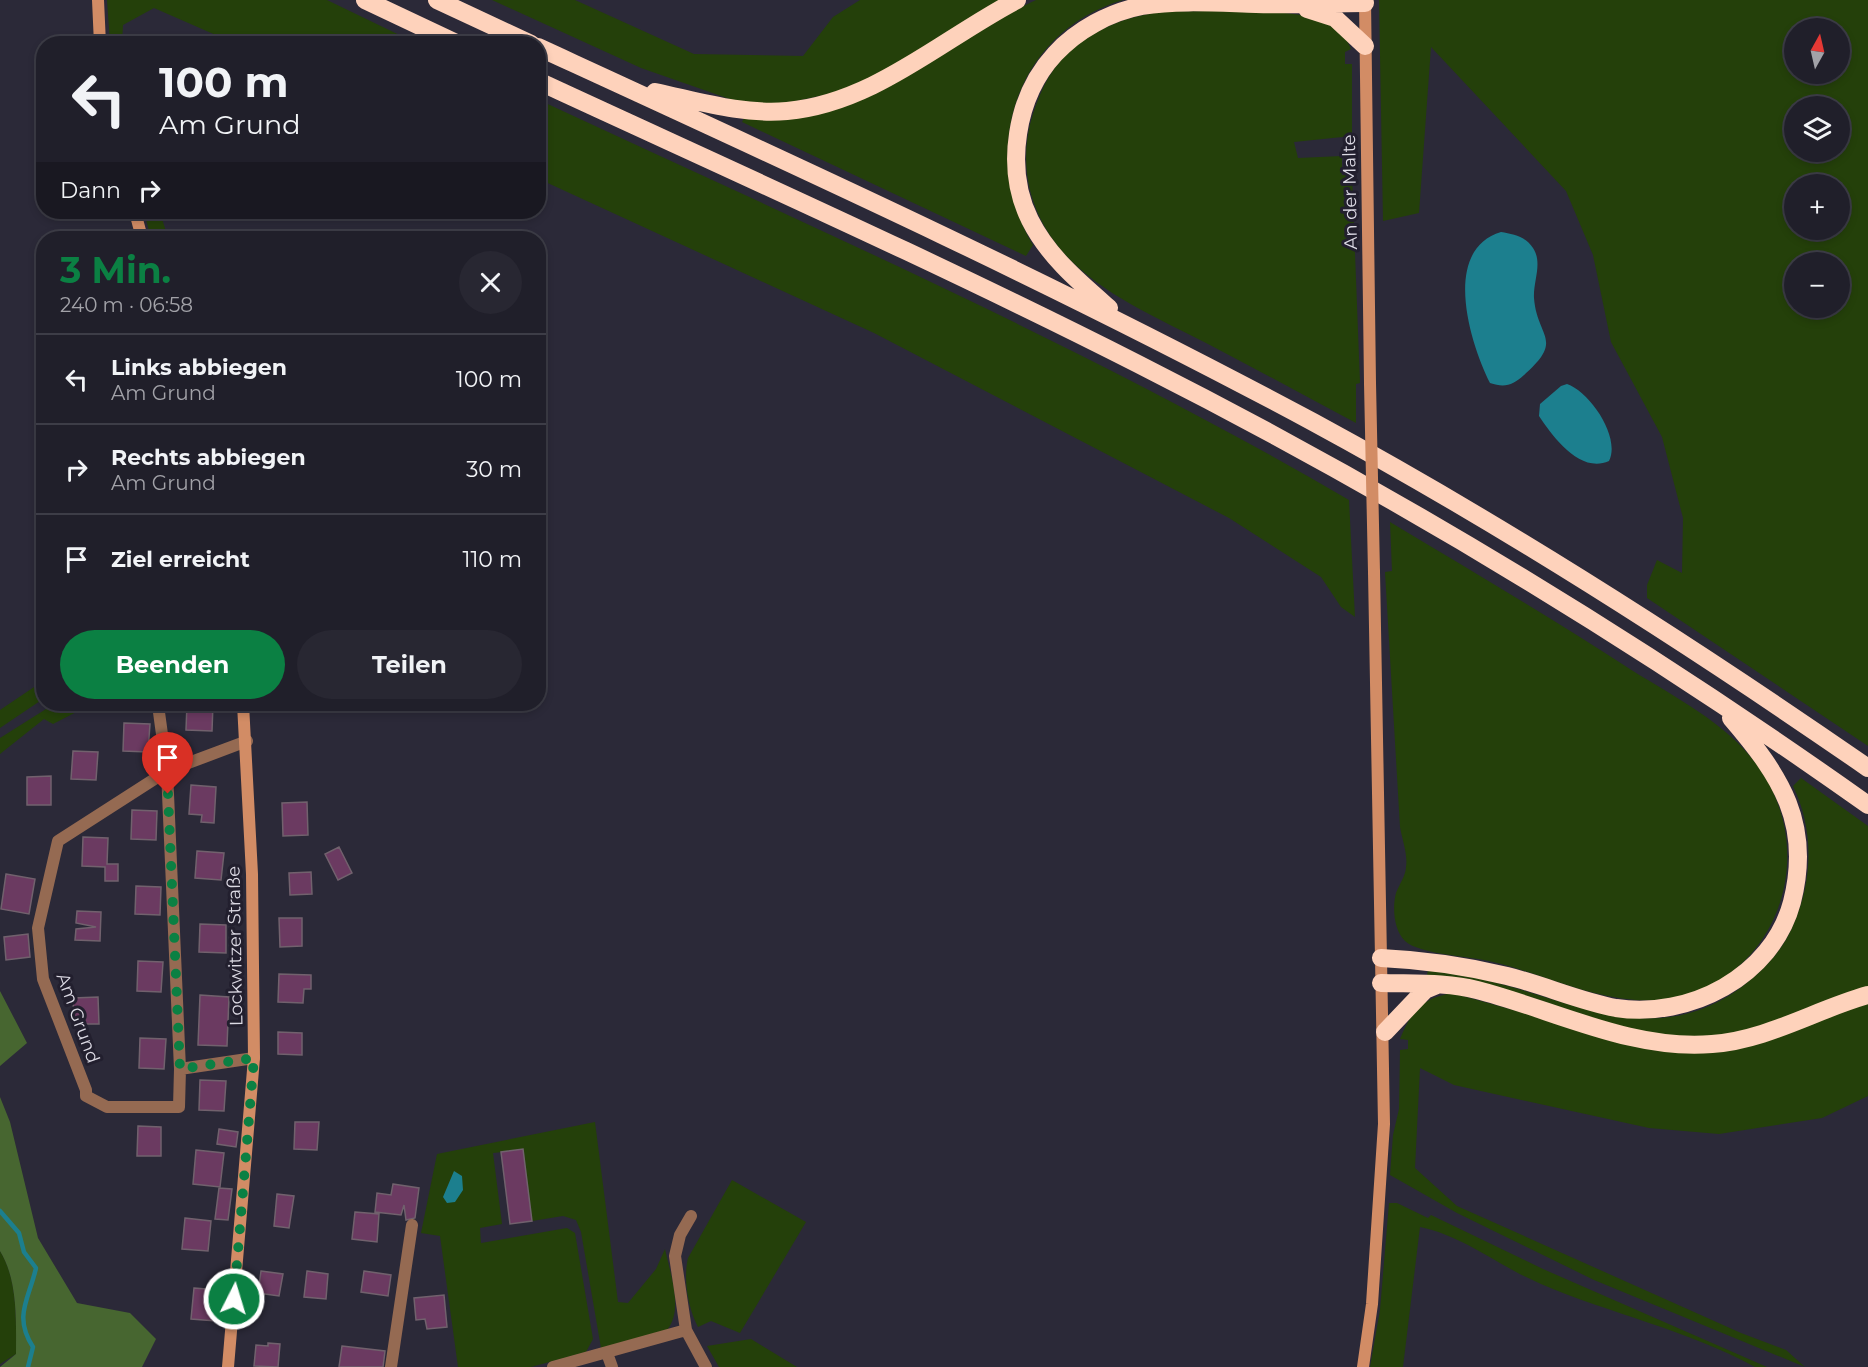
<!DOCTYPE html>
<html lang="de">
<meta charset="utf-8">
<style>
body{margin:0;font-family:Montserrat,sans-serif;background:#282732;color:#f1f3f6;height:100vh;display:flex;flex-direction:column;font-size:22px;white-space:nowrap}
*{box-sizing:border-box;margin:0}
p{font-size:20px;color:#a2a2a8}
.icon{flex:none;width:33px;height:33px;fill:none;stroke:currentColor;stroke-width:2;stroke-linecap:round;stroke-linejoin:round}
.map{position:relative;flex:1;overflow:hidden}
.panel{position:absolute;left:36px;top:231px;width:510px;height:480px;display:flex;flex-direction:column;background:#201f2a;border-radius:24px;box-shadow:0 3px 9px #0003,0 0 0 2px #3d3d47}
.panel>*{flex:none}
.top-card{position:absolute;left:36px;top:36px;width:510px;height:183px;border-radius:24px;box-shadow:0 3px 9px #0003,0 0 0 2px #3d3d47;background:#201f2a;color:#f1f3f6;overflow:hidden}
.needle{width:39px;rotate:8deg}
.fabs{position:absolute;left:1784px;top:18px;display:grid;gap:12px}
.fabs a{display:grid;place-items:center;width:66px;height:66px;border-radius:50%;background:#201f2a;box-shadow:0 3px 9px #0003,0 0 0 2px #3d3d47;font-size:30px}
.pin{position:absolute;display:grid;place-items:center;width:51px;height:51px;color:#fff;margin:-62px -26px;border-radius:50% 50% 50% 0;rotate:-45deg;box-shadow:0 0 6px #0007}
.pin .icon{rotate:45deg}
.me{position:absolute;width:66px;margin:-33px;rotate:5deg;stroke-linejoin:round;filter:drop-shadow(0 0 4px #0008)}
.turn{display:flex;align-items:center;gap:21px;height:126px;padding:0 24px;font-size:27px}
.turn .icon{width:78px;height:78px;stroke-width:2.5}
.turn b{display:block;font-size:42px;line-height:51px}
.then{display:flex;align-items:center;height:57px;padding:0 24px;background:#0003;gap:12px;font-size:22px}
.round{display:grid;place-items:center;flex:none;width:63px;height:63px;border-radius:32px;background:#282732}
.summary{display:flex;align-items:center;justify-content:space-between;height:102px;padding:0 24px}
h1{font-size:36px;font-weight:700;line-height:45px;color:#0b8043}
.action{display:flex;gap:12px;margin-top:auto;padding:12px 24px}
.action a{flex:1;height:69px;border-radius:36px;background:#0b8043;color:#fff;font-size:24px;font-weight:700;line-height:69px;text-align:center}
.action a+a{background:#282732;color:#f1f3f6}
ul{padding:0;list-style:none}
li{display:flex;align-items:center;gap:18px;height:90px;padding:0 24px;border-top:2px solid #3d3d47}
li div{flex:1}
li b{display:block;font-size:22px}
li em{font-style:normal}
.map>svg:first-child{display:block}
.green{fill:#24400a;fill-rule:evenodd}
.forest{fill:#476630}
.water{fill:#1c7f8e}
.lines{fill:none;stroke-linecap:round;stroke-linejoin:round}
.stream{stroke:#1c7f8e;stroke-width:4.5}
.building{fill:#6b3a61;stroke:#71616d;stroke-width:1.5}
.street{stroke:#956a52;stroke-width:12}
.secondary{stroke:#d28c65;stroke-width:12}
.highway{stroke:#fed2bb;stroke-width:18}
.secondary-bridge{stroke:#d28c65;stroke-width:12}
.route{stroke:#0b8043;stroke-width:10;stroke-dasharray:0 18}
.labels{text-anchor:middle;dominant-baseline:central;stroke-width:6;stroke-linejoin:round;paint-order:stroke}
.street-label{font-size:18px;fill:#dcdae4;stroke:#221f2e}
</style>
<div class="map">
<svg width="1868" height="1367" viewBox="0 0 1868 1367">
<rect width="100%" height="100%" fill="#2b2938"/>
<path class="green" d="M107 0H327L416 43H234L154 8 123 25 122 43H110Z
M492 0H575L694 54 803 56 833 17 860 0H1003L883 72 838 92 787 103 744 104 641 68Z
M1036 0H1123C1015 32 978 153 1033 245L1026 256 742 122 744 118H790Z
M1379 0H1868V746L1647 598V585L1657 560 1682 573 1683 518 1662 437 1611 342 1593 255 1566 191 1431 47 1419 213 1383 221ZM1794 28H1839V74H1794ZM1794 106H1839V152H1794ZM1794 184H1839V230H1794ZM1794 262H1839V308H1794Z
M1173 11C1210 12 1298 7 1327 22 1340 28 1346 37 1351 49L1345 52V64H1352V136L1294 142 1298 158 1342 156V175H1352L1360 383 1356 384V423C1307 397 1258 370 1208 344 1139 308 1054 276 1031 194 1021 156 1027 123 1043 88 1066 38 1121 14 1173 11Z
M539 100C812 227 1089 348 1349 500L1355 617 1341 607 1321 577 1229 518 874 333 539 179Z
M144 212H160L168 238H151Z
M1390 522C1472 571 1553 619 1633 671 1678 699 1732 726 1762 772 1827 872 1760 1008 1636 1000 1587 997 1540 973 1493 962 1472 956 1420 955 1405 941 1394 930 1392 908 1396 893 1399 885 1406 875 1406 867 1408 855 1402 839 1400 827L1385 572 1392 571Z
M43 681V699L0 728V710Z
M54 704H92L53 724 44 719 0 754V738Z
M1801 778 1868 826V986C1818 1005 1765 1032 1711 1036 1640 1042 1574 1009 1507 990 1481 982 1454 978 1427 975L1428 970C1455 974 1482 978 1508 986 1589 1009 1662 1044 1739 989 1763 971 1783 951 1794 923 1813 879 1814 829 1793 786Z
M1452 993 1658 1050 1868 1003V1096L1822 1118 1719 1134 1649 1128 1454 1085 1420 1068 1415 1168 1457 1206 1741 1333 1786 1350 1805 1367 1594 1280 1457 1213 1390 1175 1393 1135 1399 1109 1400 1050 1408 1049V1040L1400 1039C1412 1010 1421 999 1452 993Z
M595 1122 618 1302 628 1303 656 1269 665 1249C670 1273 684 1310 667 1330L601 1348 581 1232 576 1220 563 1216 532 1221 523 1150 493 1153 502 1224 480 1228 481 1243 567 1228 575 1233 593 1339 586 1352 531 1367H458L440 1236 421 1233 437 1154Z
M732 1180 806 1222 740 1333 711 1321 698 1327C688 1308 683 1279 688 1258Z
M1389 1203H1397L1428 1218 1431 1215 1543 1269 1767 1367H1755C1688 1330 1611 1314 1541 1284 1500 1267 1464 1236 1420 1227L1403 1367H1370L1380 1310Z
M0 1251C18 1280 16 1321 16 1354L0 1364Z
M751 1339 797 1367H719L707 1346Z"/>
<path class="forest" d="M0 991 27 1043 0 1066Z
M0 1097 10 1122 38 1238 77 1303 130 1313 156 1339 142 1367H0L16 1354C16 1321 18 1280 0 1251Z"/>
<path class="water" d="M1501 232C1513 234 1525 236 1533 248 1543 263 1533 281 1534 298 1537 338 1565 339 1524 375 1513 385 1505 388 1490 383 1470 343 1441 250 1501 232Z
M1567 384C1590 392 1621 437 1609 461 1580 474 1553 437 1539 416L1540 404 1561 386Z
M454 1171 462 1176 463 1190 455 1202 447 1203 443 1197Z"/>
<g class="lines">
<path class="stream" d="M0 1211 19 1233 24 1252 36 1268C29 1299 13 1316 33 1347L28 1367"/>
</g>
<path class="building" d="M187 704H213L212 731 186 730Z
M124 723 150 724 148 752 123 751Z
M73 751 98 752 96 780 71 779Z
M51 776V805H27V777Z
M191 785 216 787 214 823 201 822 202 815 189 814Z
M307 802 308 835 283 836 282 803Z
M132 810 157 811 156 840 131 839Z
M83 837 108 838 107 864H118V881H105V867L82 866Z
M339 847 352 873 338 880 325 854Z
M197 851 224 853 221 880 195 878Z
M311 872 312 894 290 895 289 873Z
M6 874 35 879 29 914 1 909Z
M136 886 161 887 160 915 135 914Z
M77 911 101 912 100 941 75 940 76 929 96 927 76 923Z
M279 918H302V946L280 947Z
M200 924 226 925V953L199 952Z
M28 934 30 957 6 960 4 937Z
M138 961 163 962 161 992 137 991Z
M279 974 311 975V989H304L303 1003 278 1002Z
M200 995 229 997 227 1046 198 1045Z
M98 997 99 1024H74L73 998Z
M278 1032 302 1033V1055L278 1054Z
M140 1038 166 1039 164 1069 139 1068Z
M200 1080 226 1081 224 1111 199 1110Z
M295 1122H319L317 1150 294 1149Z
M138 1126 161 1127V1156H137Z
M219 1129 238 1132 236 1147 217 1144Z
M523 1149 532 1221 510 1224 501 1152Z
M196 1150 224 1153 220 1187 193 1184Z
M393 1184 419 1188 415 1218 406 1220 404 1205 401 1215 375 1212 377 1193 391 1195Z
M219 1188 232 1189 228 1220 215 1219Z
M277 1194 294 1196 289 1228 274 1226Z
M355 1212 379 1214 377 1242 352 1239Z
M185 1218 211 1221 208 1251 182 1249Z
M261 1271 283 1274 279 1296 258 1293Z
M307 1271 328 1274 326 1299 304 1297Z
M364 1271 391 1275 388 1296 361 1292Z
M194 1288 219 1290 216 1321 191 1319Z
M444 1295 447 1327 427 1329 425 1319 416 1320 414 1298Z
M268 1343 280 1344 278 1367 254 1366 256 1345 268 1346Z
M342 1346 385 1351 383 1367H339Z"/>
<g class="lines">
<path class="street" d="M158 705 167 771 180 1069 179 1107H107L86 1096V1090L43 979 38 928 58 841 167 771 247 741
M180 1069 254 1058
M691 1216 680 1235 675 1256 686 1330 706 1367
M607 1353 612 1367
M391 1367 412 1225
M553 1367 686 1330"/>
<path class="secondary" d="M98 0 100 44
M1365 0 1370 383
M135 212 142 238
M228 1367 254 1058 252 874 243 704
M1363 1367 1372 1304 1384 1124 1374 572"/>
<path class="highway" d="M365 0 458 44
M437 0 531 44
M1307 9 1335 18 1365 46
M538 47C799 167 1060 286 1313 422 1505 526 1689 644 1868 768
M538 81C739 174 941 264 1138 364 1391 492 1637 641 1868 805
M655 92C698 101 742 115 787 111 874 103 942 39 1017 0
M1109 308C1079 282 1048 256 1030 220 1004 168 1016 96 1055 54 1077 30 1110 12 1142 6 1178 0 1219 3 1256 4 1292 5 1328 3 1365 3
M1381 958C1424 960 1466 966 1507 976 1544 985 1579 1001 1616 1008 1689 1019 1772 977 1792 902 1812 824 1781 776 1731 718
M1381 983C1413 984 1447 982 1477 990 1552 1009 1632 1051 1712 1044 1767 1040 1815 1010 1868 995
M1385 1032 1425 990 1437 985"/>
<path class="secondary-bridge" d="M1370 383 1374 572"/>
</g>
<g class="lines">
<path class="route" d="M168 794 180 1069 254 1058 234 1299"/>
</g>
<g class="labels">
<g class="street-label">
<text transform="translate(1350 192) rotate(-91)">An der Malte</text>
<text transform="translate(235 946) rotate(-91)">Lockwitzer Straße</text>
<text transform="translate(78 1018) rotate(70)">Am Grund</text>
</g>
</g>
</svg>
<div class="fabs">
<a><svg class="needle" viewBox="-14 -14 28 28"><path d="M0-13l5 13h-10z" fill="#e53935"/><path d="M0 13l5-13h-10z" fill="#a2a2a8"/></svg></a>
<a><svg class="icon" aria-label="layers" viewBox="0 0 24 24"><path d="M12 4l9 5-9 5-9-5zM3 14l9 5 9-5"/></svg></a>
<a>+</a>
<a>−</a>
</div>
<div class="pin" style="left:168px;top:794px;background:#d93025"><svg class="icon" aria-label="arrive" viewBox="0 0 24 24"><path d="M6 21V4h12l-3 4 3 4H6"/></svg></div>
<svg class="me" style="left:234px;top:1299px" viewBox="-20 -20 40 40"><circle r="17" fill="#0b8043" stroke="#fff" stroke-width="3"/><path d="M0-11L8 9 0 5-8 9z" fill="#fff"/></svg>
<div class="top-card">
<div class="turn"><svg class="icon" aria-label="left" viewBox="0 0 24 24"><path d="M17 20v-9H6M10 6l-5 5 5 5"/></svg><div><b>100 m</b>Am Grund</div></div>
<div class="then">Dann<svg class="icon" aria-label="right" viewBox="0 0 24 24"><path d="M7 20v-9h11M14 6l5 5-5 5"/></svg></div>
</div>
<section class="panel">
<div class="summary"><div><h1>3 Min.</h1><p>240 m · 06:58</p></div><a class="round"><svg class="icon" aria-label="close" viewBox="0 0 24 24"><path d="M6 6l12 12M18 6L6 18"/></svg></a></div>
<ul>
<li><svg class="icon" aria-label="left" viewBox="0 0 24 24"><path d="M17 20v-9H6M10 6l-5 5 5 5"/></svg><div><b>Links abbiegen</b><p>Am Grund</p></div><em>100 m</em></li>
<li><svg class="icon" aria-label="right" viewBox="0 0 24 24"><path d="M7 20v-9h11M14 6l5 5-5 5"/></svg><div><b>Rechts abbiegen</b><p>Am Grund</p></div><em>30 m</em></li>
<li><svg class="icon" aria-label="arrive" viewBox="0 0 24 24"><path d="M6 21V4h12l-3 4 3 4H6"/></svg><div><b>Ziel erreicht</b></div><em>110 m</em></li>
</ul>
<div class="action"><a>Beenden</a><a>Teilen</a></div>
</section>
</div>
